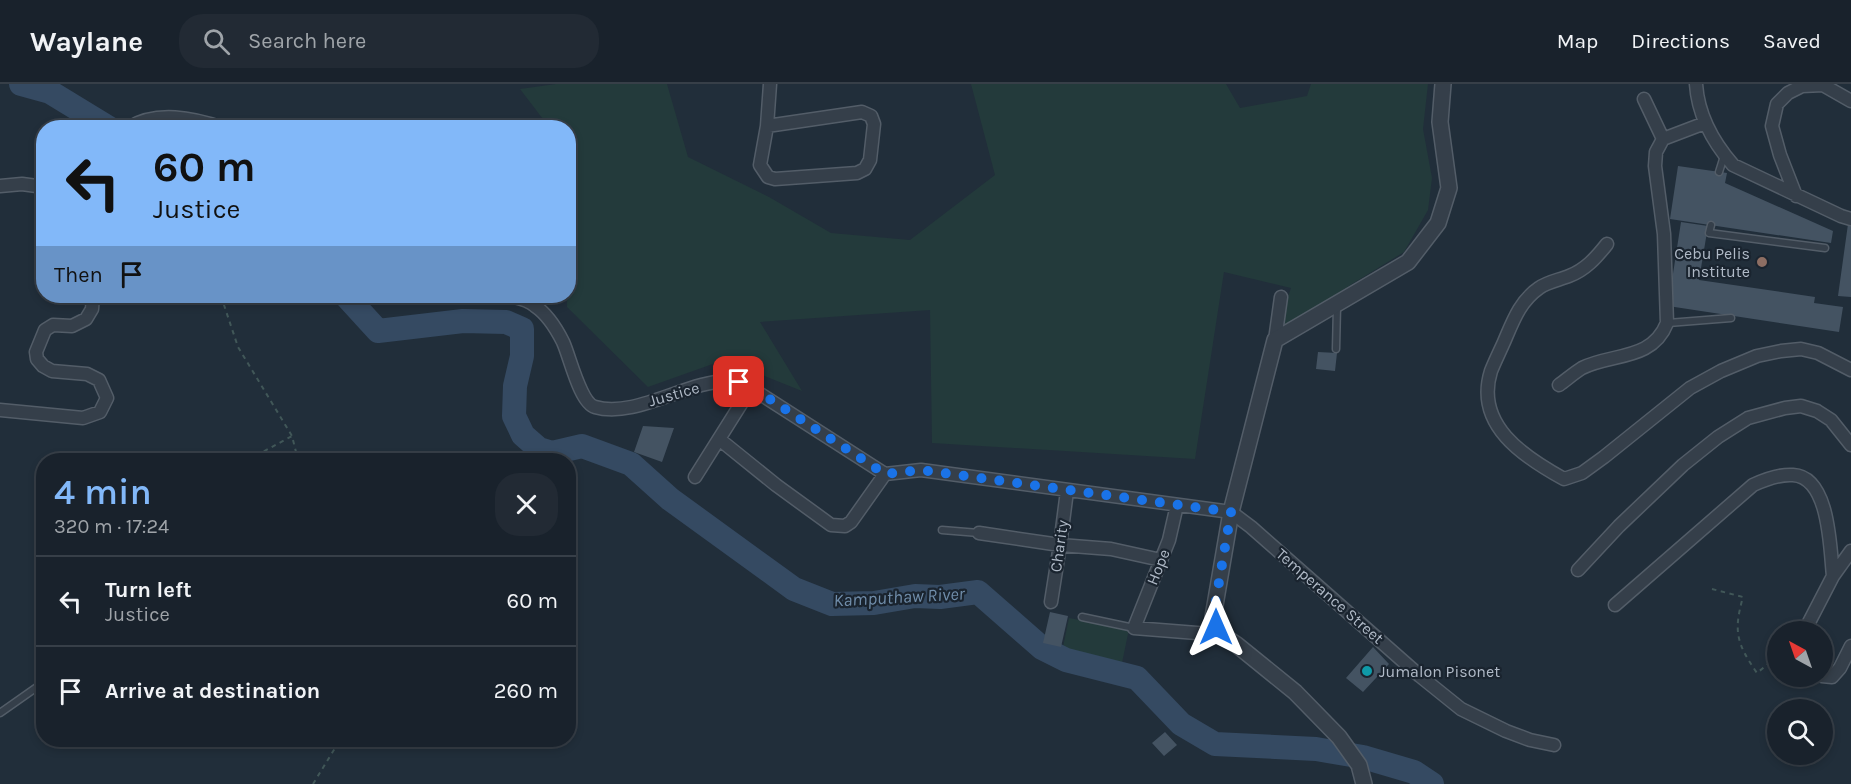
<!DOCTYPE html>
<meta charset="utf-8">
<style>
body{margin:0;font-family:Karla,sans-serif;background:#222a34;color:#f1f3f6;height:100vh;display:flex;flex-direction:column;font-size:22px;white-space:nowrap}
*{box-sizing:border-box;margin:0}
p{font-size:20px;color:#9fa4a9}
.icon{flex:none;width:33px;height:33px;fill:none;stroke:currentColor;stroke-width:2;stroke-linecap:round;stroke-linejoin:round}
.map{position:relative;flex:1;overflow:hidden}
.details{position:absolute;left:36px;top:369px;width:540px;height:294px;display:flex;flex-direction:column;background:#19222c;border-radius:24px;box-shadow:0 3px 9px #0003,0 0 0 2px #373f48}
.details>*{flex:none}
.guide{position:absolute;left:36px;top:36px;width:540px;height:183px;border-radius:24px;box-shadow:0 3px 9px #0003,0 0 0 2px #373f48;background:#82b8f9;color:#111;overflow:hidden}
.needle{width:39px;rotate:320deg}
.tools{position:absolute;left:1767px;top:537px;display:grid;gap:12px}
.tools a{display:grid;place-items:center;width:66px;height:66px;border-radius:50%;background:#19222c;box-shadow:0 3px 9px #0003,0 0 0 2px #373f48;font-size:30px}
.pin{position:absolute;display:grid;place-items:center;width:51px;height:51px;color:#fff;margin:-26px;border-radius:12px;box-shadow:0 3px 9px #0006}
.me{position:absolute;width:66px;margin:-33px;rotate:0deg;stroke-linejoin:round;filter:drop-shadow(0 0 4px #0008)}
.turn{display:flex;align-items:center;gap:21px;height:126px;padding:0 18px;font-size:27px}
.turn .icon{width:78px;height:78px;stroke-width:2.5}
.turn b{display:block;font-size:42px;line-height:51px}
.then{display:flex;align-items:center;height:57px;padding:0 18px;background:#0003;gap:12px;font-size:22px}
.round{display:grid;place-items:center;flex:none;width:63px;height:63px;border-radius:24px;background:#222a34}
.headline{display:flex;align-items:center;justify-content:space-between;height:102px;padding:0 18px}
h1{font-size:36px;font-weight:600;line-height:45px;color:#82b8f9}
ul{padding:0;list-style:none}
li{display:flex;align-items:center;gap:18px;height:90px;padding:0 18px;border-top:2px solid #373f48}
li div{flex:1}
li b{display:block;font-size:22px}
li em{font-style:normal}
header{display:flex;align-items:center;gap:36px;box-sizing:border-box;height:84px;padding:0 30px;background:#19222c;border-bottom:2px solid #373f48}
header strong{font-size:28px}
nav{display:flex;gap:33px;margin-inline-start:auto;font-size:21px}
.search{width:420px;height:54px;background:#222a34;display:flex;align-items:center;gap:15px;box-sizing:border-box;padding:0 21px;border-radius:24px;color:#9fa4a9;font-size:22px}
.map>svg:first-child{display:block}
.green{fill:#233a3b}
.lines{fill:none;stroke-linecap:round;stroke-linejoin:round}
.river{stroke:#354a62;stroke-width:24}
.building{fill:#445362}
.service-casing{stroke:#535d68;stroke-width:9}
.minor-casing{stroke:#535d68;stroke-width:15}
.tertiary-casing{stroke:#535d68;stroke-width:18}
.path{stroke:#415758;stroke-width:2;stroke-dasharray:4.5 4.5;stroke-linecap:butt}
.service{stroke:#353f4a;stroke-width:6}
.minor{stroke:#353f4a;stroke-width:12}
.tertiary{stroke:#353f4a;stroke-width:15}
.route{stroke:#1a73e8;stroke-width:10;stroke-dasharray:0 18}
.education-dot{fill:#8d6e63;stroke:#1a242f;stroke-width:2}
.culture-dot{fill:#0f9aa8;stroke:#1a242f;stroke-width:2}
.labels{text-anchor:middle;dominant-baseline:central;stroke-width:4.5;stroke-linejoin:round;paint-order:stroke}
.poi-label{font-size:16px;fill:#b0bac7;stroke:#1a242f;text-anchor:end}
.street-label{font-size:16px;fill:#b0bac7;stroke:#1a242f}
.water-label{font-size:18px;font-style:italic;fill:#708daa;stroke:#1a242f}
</style>
<header>
<strong>Waylane</strong>
<div class="search"><svg class="icon" aria-label="search" viewBox="0 0 24 24"><circle cx="10" cy="10" r="6"/><path d="M15 15l6 6"/></svg>Search here</div>
<nav><a>Map</a><a>Directions</a><a>Saved</a></nav>
</header>
<div class="map">
<svg width="1851" height="700" viewBox="0 0 1851 700">
<rect width="100%" height="100%" fill="#212e3a"/>
<path class="green" d="M556 0H667L688 73 769 113 831 149 910 156 995 91 971 0H1226L1240 24 1307 12 1311 0H1428L1423 45 1432 94 1428 126 1404 168 1352 200 1286 244 1282 231 1291 204 1224 188 1195 375 932 359 930 226 760 238 802 307 724 276 648 303 567 223 568 44 549 43 520 5Z
M1069 534 1129 545 1122 579 1062 568Z"/>
<g class="lines">
<path class="river" d="M21 0 50 8 109 44
M346 212 378 247 463 237 506 238 522 245V272L515 302 514 332 523 351 539 365 552 369 582 362 631 380 670 415 794 505 832 520 874 519 915 512 940 513 978 508 1042 564 1066 576 1137 594 1181 640 1215 660 1316 665 1363 673 1414 688 1432 700"/>
</g>
<path class="building" d="M1678 82 1727 89 1725 99 1833 147 1831 159 1670 135Z
M1681 138 1708 142 1699 196 1815 213 1814 219 1843 223 1839 248 1668 222Z
M1848 140 1851 141V213L1838 212Z
M1318 268 1337 269 1335 287 1316 285Z
M643 342 674 344 662 378 634 368Z
M1050 528 1068 532 1061 563 1043 559Z
M1373 563 1389 580 1363 608 1346 594Z
M1165 648 1177 661 1164 672 1152 659Z"/>
<g class="lines">
<g class="service-casing">
<path id="service" d="M1719 88 1724 72
M1711 141 1709 149 1825 164
M1668 239 1731 234
M1336 265 1337 222
M942 446 979 449
M1082 533 1134 544
M0 629 37 603 44 596"/>
</g>
<g class="minor-casing">
<path id="minor" d="M1696 0C1698 31 1713 58 1733 81L1841 132 1851 135
M1644 15 1663 55
M767 42 862 28 871 32 874 40 870 76 865 85 857 89 775 95 768 93 760 81 767 42 770 0
M128 44C157 26 193 34 223 44
M0 102 22 100 44 103
M1796 112 1780 71 1772 42 1777 20 1788 9 1802 2 1823 1 1851 17
M1607 160C1596 174 1585 186 1569 192 1559 196 1547 198 1539 204 1520 217 1513 237 1504 258 1500 267 1495 277 1491 287 1474 341 1524 373 1564 395L1582 389 1604 373 1690 304 1721 287 1757 272 1781 267 1801 265 1818 269 1851 286
M396 212 415 213 427 212
M510 212C518 214 529 216 535 222 547 230 557 246 563 258 570 273 580 319 595 323 635 335 689 296 729 297 737 297 744 300 751 304L885 390 921 386 1231 428 1251 443 1420 592 1461 625 1506 647 1530 656 1554 661
M1275 256 1281 213
M1559 301C1566 296 1574 289 1582 284 1612 269 1652 277 1667 239L1664 150 1655 82 1656 68 1663 55 1705 39
M0 326 83 334 100 328 107 314 99 296 87 290 52 287 43 282 37 275 36 268 45 246 53 241 72 242 86 235 92 225 93 212
M719 355 776 401 831 441 845 442 851 438 885 390
M695 393 751 304
M1177 421 1169 456 1134 544 1222 551
M979 449 1060 461 1111 465 1161 476
M1578 486 1619 442 1683 381 1718 353 1748 334 1785 324 1801 322 1817 327 1831 336 1851 361
M1051 518 1060 461 1067 407
M1615 521 1753 401C1766 395 1779 390 1793 391 1830 393 1830 465 1833 492
M1804 548 1833 492 1851 467
M1822 592 1832 593 1840 584 1851 562"/>
</g>
<g class="tertiary-casing">
<path id="tertiary" d="M1364 700 1359 681 1339 653 1295 608 1237 561 1222 551 1216 543 1213 533 1231 428 1275 256 1408 178 1438 139 1449 104 1440 38 1443 0"/>
</g>
<path class="path" d="M221 212 238 263 292 352 298 376
M248 376 292 352
M1712 505 1743 513C1733 548 1737 560 1757 589L1778 572
M313 700 340 656"/>
<use href="#service" class="service"/>
<use href="#minor" class="minor"/>
<use href="#tertiary" class="tertiary"/>
</g>
<g class="lines">
<path class="route" d="M739 298 751 303 885 390 921 386 1231 428 1213 533 1216 543"/>
</g>
<circle class="education-dot" cx="1762" cy="178" r="6"/>
<circle class="culture-dot" cx="1367" cy="587" r="6"/>
<g class="labels">
<g class="poi-label">
<text x="1750" y="169">Cebu Pelis<tspan x="1750" dy="18">Institute</tspan></text>
<text x="1379" y="587" text-anchor="start">Jumalon Pisonet</text>
</g>
<g class="street-label">
<text transform="translate(674 310) rotate(-16)">Justice</text>
<text transform="translate(1059 462) rotate(-82)">Charity</text>
<text transform="translate(1158 483) rotate(-68)">Hope</text>
<text transform="translate(1330 512) rotate(41)">Temperance Street</text>
</g>
<g class="water-label">
<text transform="translate(899 513) rotate(-3)">Kamputhaw River</text>
</g>
</g>
</svg>
<div class="tools">
<a><svg class="needle" viewBox="-14 -14 28 28"><path d="M0-13l5 13h-10z" fill="#e53935"/><path d="M0 13l5-13h-10z" fill="#9fa4a9"/></svg></a>
<a><svg class="icon" aria-label="search" viewBox="0 0 24 24"><circle cx="10" cy="10" r="6"/><path d="M15 15l6 6"/></svg></a>
</div>
<div class="pin" style="left:739px;top:298px;background:#d93025"><svg class="icon" aria-label="arrive" viewBox="0 0 24 24"><path d="M6 21V4h12l-3 4 3 4H6"/></svg></div>
<svg class="me" style="left:1216px;top:543px" viewBox="-20 -20 40 40"><path d="M0-17L14 15 0 8-14 15z" fill="#1a73e8" stroke="#fff" stroke-width="4"/></svg>
<div class="guide">
<div class="turn"><svg class="icon" aria-label="left" viewBox="0 0 24 24"><path d="M17 20v-9H6M10 6l-5 5 5 5"/></svg><div><b>60 m</b>Justice</div></div>
<div class="then">Then<svg class="icon" aria-label="arrive" viewBox="0 0 24 24"><path d="M6 21V4h12l-3 4 3 4H6"/></svg></div>
</div>
<section class="details">
<div class="headline"><div><h1>4 min</h1><p>320 m · 17:24</p></div><a class="round"><svg class="icon" aria-label="close" viewBox="0 0 24 24"><path d="M6 6l12 12M18 6L6 18"/></svg></a></div>
<ul>
<li><svg class="icon" aria-label="left" viewBox="0 0 24 24"><path d="M17 20v-9H6M10 6l-5 5 5 5"/></svg><div><b>Turn left</b><p>Justice</p></div><em>60 m</em></li>
<li><svg class="icon" aria-label="arrive" viewBox="0 0 24 24"><path d="M6 21V4h12l-3 4 3 4H6"/></svg><div><b>Arrive at destination</b></div><em>260 m</em></li>
</ul>
</section>
</div>
